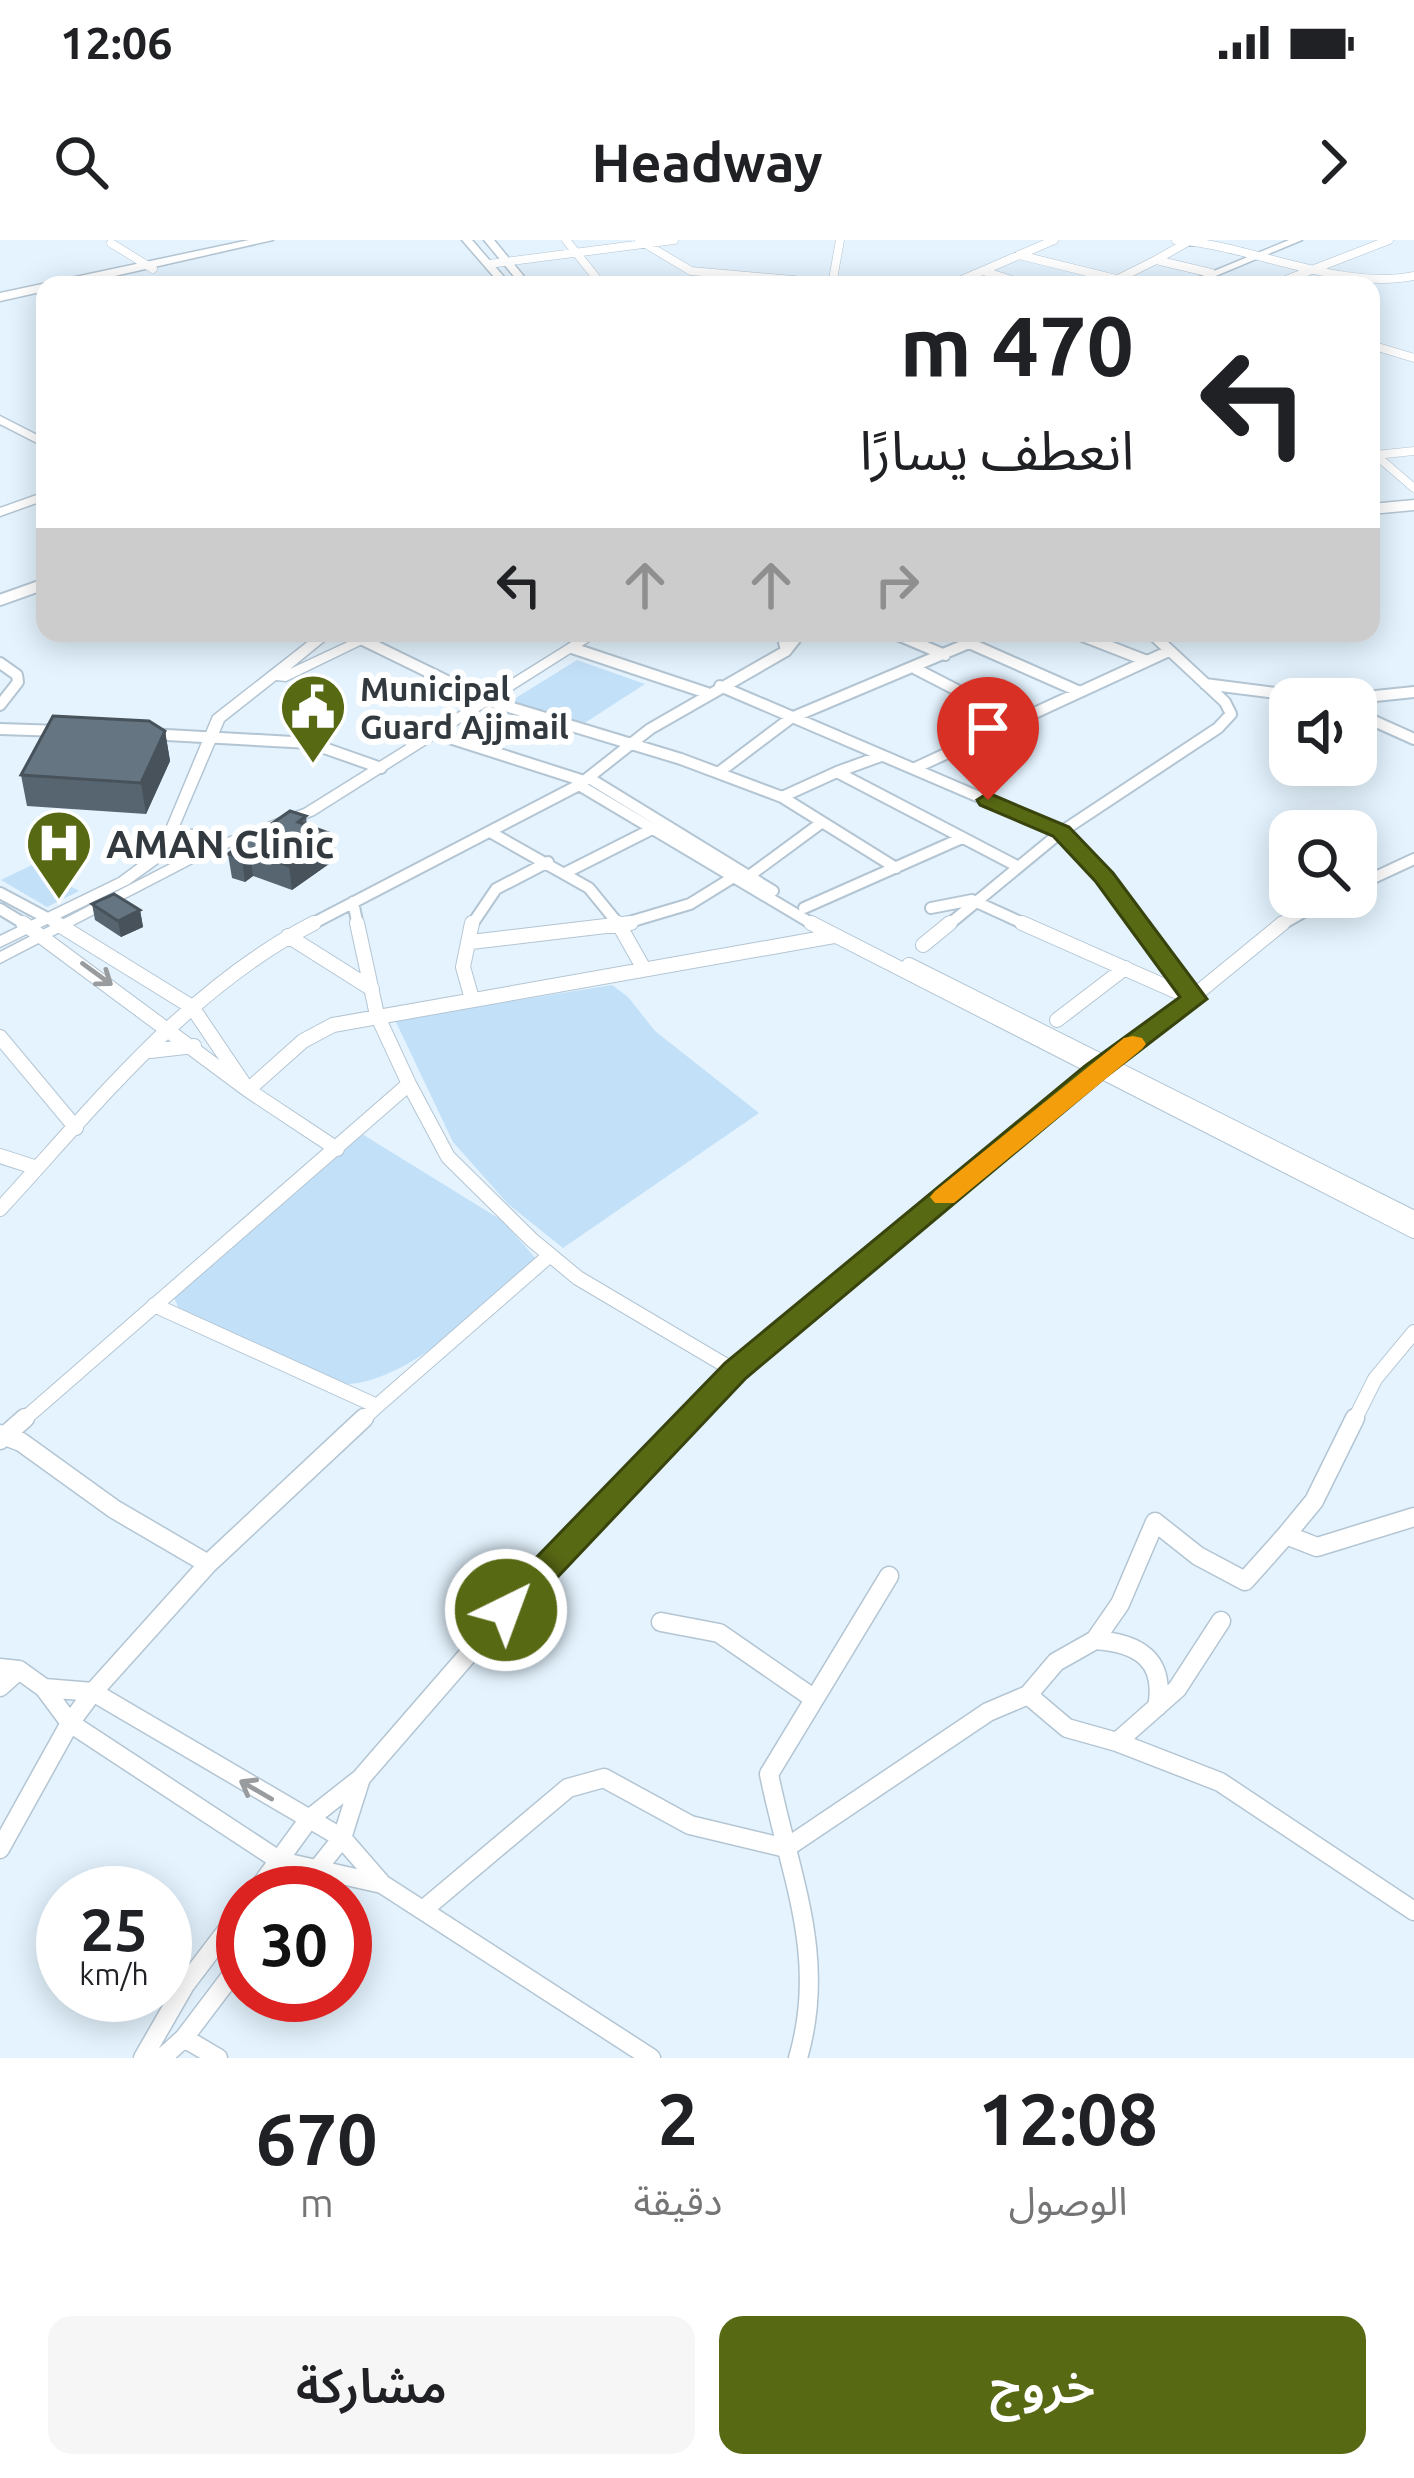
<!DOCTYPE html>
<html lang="ar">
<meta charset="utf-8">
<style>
body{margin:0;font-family:Ubuntu,"Noto Sans Arabic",sans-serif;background:#f6f6f6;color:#202124;direction:rtl;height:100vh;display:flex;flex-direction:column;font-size:45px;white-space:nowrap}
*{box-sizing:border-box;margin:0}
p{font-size:39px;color:#757577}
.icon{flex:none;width:66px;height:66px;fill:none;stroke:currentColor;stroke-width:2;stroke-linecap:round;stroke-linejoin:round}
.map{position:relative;height:1818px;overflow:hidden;direction:ltr}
.sheet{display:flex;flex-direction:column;background:#fff;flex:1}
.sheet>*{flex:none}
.hud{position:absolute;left:36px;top:36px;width:1344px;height:366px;border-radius:24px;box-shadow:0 6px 30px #0003;direction:rtl;background:#fff;color:#202124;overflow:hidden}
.fabs{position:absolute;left:1269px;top:438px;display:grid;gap:24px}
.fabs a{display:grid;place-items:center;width:108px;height:108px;border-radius:24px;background:#fff;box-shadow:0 6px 30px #0003;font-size:60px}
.speed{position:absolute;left:36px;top:1626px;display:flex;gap:24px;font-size:60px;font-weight:700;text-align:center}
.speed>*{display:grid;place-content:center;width:156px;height:156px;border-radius:50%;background:#fff;box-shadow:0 6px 30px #0003;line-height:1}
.speed small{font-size:30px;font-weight:400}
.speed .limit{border:18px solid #d22;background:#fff;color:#111}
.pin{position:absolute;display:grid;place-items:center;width:102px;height:102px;color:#fff;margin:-123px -51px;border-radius:50% 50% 50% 0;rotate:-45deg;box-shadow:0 0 12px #0007}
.pin .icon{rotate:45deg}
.me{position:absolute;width:132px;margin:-66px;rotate:42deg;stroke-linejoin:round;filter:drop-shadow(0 0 9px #0008)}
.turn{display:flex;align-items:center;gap:42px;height:252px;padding:0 48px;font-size:54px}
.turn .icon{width:156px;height:156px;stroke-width:2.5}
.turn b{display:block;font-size:84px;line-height:102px}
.lanes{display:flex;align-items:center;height:114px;padding:0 48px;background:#0003;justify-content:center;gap:60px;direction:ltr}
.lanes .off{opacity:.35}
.eta{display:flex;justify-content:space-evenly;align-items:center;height:204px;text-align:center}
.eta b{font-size:72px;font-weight:600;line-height:84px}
.primary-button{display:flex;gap:24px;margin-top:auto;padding:24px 48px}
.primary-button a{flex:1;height:138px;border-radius:24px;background:#586914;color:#fff;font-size:48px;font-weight:600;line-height:138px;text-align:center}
.primary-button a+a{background:#f6f6f6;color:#202124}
.status{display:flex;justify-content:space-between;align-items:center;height:84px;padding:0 60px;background:#fff;direction:ltr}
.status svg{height:33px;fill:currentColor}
header{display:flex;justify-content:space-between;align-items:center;height:156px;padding:0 48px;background:#fff;font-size:54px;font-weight:600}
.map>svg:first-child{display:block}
.green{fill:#c2e0f8}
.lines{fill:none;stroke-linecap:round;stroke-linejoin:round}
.minor-far3-casing{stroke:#b3c5d3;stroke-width:9}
.minor-far2-casing{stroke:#b3c5d3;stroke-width:14}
.minor-far1-casing{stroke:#b3c5d3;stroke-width:16}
.minor-casing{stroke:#b3c5d3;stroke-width:21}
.tertiary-casing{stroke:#b3c5d3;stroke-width:3}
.primary-casing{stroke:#b3c5d3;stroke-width:3}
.minor-far3{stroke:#fff;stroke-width:8}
.minor-far2{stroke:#fff;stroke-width:10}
.minor-far1{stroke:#fff;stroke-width:14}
.minor{stroke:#fff;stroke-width:18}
.tertiary{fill:#fff;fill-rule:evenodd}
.primary{fill:#fff;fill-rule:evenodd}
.wall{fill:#576570}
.shaded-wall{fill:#47525b}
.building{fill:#657582;stroke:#47525b;stroke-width:3}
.oneway{stroke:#999c9f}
.route{fill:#586914;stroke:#39440d;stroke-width:3}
.slow{fill:#f59e0b}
.labels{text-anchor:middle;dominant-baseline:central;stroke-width:12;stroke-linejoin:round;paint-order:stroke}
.far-poi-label{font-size:33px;font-weight:bold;fill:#333a3f;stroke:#fff;text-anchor:start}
.poi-label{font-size:39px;font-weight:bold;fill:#333a3f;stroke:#fff;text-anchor:start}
</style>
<div class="status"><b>12:06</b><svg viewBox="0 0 49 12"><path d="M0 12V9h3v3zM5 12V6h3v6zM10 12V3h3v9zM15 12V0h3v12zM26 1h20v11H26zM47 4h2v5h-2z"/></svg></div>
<header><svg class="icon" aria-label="forward" viewBox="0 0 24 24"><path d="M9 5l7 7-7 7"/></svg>Headway<svg class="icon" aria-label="search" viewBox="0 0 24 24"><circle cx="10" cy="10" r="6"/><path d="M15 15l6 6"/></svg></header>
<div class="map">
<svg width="1414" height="1818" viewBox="0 0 1414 1818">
<rect width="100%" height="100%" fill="#e4f3fe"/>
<path class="green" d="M577 420 645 444 580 486 511 461Z
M32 625 79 651 47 667 1 640Z
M612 745 628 757 655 791 759 873 563 1008 508 964 453 902 395 780Z
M362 894 503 981 537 1020C489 1061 407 1146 342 1144L180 1072 174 1057Z"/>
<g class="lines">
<g class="minor-far3-casing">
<path id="minor-far3" d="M566 0 602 45
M639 0 691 31 850 45
M1176 0C1253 6 1341 51 1414 36
M1191 0 1156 20 1211 33
M111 3 153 29
M1019 15 1116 39
M489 24 674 0
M983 31 1028 45
M1112 42 1156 20
M832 45 840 0
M950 45 1054 0
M1273 45 1389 0
M1371 105 1414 118
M1371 211 1414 248
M1376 215 1414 211"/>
</g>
<g class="minor-far2-casing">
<path id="minor-far2" d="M0 360 45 344
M782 393 786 411
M893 393 945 415
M1075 393 1147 421
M363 400 486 460 681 519 782 557 896 628
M572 408 707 453
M0 423 17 435 18 442 0 465
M916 429 1017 481
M1205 444 1324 459
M720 446 1061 592 1104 637 1140 686
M1347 459 1414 452
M1356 473 1414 499
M0 489 61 491
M149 494 310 503 381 528
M437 494 584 541
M915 528 1169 411
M837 532 881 516
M718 533 791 478 969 403 1080 452
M589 538 773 651
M579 545 816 686
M782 557 837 532 1015 625
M490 592 589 648 620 686
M567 632 658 586
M749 636 821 583
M1356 646 1414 619
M0 653 62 686
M353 662 358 686
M804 668 962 598
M931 668 972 660 1029 686
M0 669 28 686
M308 686 579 545 650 489 786 411 800 393
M471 686 496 649 548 622
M616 686 690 664 732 638
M947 686 1061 592 1218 488 1231 474 1225 462 1151 393
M1279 686 1330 657"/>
</g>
<g class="minor-far1-casing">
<path id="minor-far1" d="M23 683 248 850 303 801 333 785 834 696
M56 683 192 767 248 850 337 909
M618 683 644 729
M811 683 1414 991
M1022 683 1189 757
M1138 683 1194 759
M288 696 372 749
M471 702 631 683
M923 705 950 683
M909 725 1414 978
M472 759 463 727 472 683
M1057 780 1125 728
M0 797 76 888
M150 811 194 806
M409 844 448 917 532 1000 578 1038 735 1131
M0 916 37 928
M0 969C96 865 186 749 314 683
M154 1065 377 1166 361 1181
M377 1166 550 1015
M22 1181 409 844 377 775 357 683
M686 1181 735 1131 1283 683
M1354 1181 1375 1139 1414 1092"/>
</g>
<g class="minor-casing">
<path id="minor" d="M0 1194 21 1202 114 1269 208 1324
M0 1200 25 1178
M1286 1295 1314 1261 1355 1178
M1221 1381 1177 1449 1117 1502 1067 1488 1028 1455 1056 1422 1095 1400 1120 1364 1155 1282 1198 1316 1245 1341 1286 1295 1317 1307 1414 1277
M661 1382 719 1393 813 1458
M1095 1400C1139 1403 1166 1420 1157 1467
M0 1428 19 1430 44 1448 70 1483 280 1621 382 1644
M0 1447 19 1430
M44 1448 93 1452 342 1598 382 1644 651 1818
M1117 1502 1220 1542 1414 1671
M0 1609 70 1483 93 1452 208 1324 364 1178
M255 1653 309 1579 361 1538 537 1335 689 1178
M298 1653 342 1598 361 1538
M423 1670 568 1548 604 1538 690 1585 786 1608 988 1472 1028 1455
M184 1798 218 1818
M143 1818 185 1745 243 1669
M162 1818 184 1798 243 1720
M798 1818C828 1715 789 1634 769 1534L889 1336"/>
</g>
<g class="tertiary-casing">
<path id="tertiary" d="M462 0H472L511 45H501Z
M484 0H494L531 45H521Z
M1289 0H1302L1194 45H1180Z
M0 176 45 199V207L0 184Z
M45 252V260L0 276V268Z
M319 393H334L290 429 367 393H385L286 441 276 440 224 481 178 589 212 591 220 601 304 569 586 393H602L314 575 208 615 0 723V712L180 619 165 618 129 644 0 707V696L119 638 157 610 213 476ZM185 597 202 598 206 603 195 611 173 610V603Z"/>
</g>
<g class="primary-casing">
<path id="primary" d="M249 0H273L75 45H45V51L0 61V53Z
M1414 260V270L1371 274V264Z"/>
</g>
<use href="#minor-far3" class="minor-far3"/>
<use href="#minor-far2" class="minor-far2"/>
<use href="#minor-far1" class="minor-far1"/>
<use href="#minor" class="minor"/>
<use href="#tertiary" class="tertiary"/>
<use href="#primary" class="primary"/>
</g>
<path class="wall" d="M165 491 170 521 146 574 27 566 21 535Z
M306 576 307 586 334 595 336 619 292 650 253 636 245 642 232 638 228 614Z
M92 664 140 670 143 687 121 697 95 680Z"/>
<path class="shaded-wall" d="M165 491 170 521 146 574 141 543Z
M334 595 336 619 292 650 289 626Z
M250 612 253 636 245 642 242 618Z
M140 670 143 687 121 697 118 681Z"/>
<path class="building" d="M53 476 149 481 165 491 141 543 21 535Z
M290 571 306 576 298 582 334 595 289 626 250 612 242 618 228 614Z
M114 654 140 670 118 681 92 664Z"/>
<defs><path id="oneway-shaft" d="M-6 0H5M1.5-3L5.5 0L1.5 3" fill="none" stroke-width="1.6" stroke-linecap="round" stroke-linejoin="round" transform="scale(3)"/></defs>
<g class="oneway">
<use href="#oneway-shaft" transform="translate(97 734) rotate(36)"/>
<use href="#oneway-shaft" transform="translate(256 1550) rotate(-150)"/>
</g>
<path class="route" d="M988 553 1069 587 1113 633 1207 759 1104 838 746 1138 518 1379 506 1383 494 1379 489 1370 494 1361 725 1123 1085 826 1180 757 1096 642 1053 596 980 565 977 560Z"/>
<path class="slow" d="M1133 796 1142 798 1146 804 1142 809 954 963H935L930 957 935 951 1124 798Z"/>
<defs>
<g id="civic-pin" transform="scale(3.45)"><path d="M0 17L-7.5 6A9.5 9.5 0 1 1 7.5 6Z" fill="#586914" stroke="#fff"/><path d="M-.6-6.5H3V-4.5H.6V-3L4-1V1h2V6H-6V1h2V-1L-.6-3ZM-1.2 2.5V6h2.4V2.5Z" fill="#fff"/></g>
<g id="hospital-pin" transform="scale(3.45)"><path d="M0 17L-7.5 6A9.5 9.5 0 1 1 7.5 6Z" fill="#586914" stroke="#fff"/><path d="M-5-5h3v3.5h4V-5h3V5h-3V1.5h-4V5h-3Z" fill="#fff"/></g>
</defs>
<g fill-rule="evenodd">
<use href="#civic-pin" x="313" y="467"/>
<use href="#hospital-pin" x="59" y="603"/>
</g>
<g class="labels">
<g class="far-poi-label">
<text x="360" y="448">Municipal<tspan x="360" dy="38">Guard Ajjmail</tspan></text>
</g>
<g class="poi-label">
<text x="106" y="603">AMAN Clinic</text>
</g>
</g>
</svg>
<div class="fabs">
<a><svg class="icon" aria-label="sound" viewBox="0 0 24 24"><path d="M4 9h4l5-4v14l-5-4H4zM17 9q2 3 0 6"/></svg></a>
<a><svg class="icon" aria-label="search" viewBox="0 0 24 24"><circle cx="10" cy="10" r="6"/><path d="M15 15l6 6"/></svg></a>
</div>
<div class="speed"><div>25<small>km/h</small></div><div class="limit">30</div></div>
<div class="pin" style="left:988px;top:560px;background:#d93025"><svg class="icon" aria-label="arrive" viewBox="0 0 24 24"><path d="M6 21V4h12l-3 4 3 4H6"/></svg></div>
<svg class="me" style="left:506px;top:1370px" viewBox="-20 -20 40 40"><circle r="17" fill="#586914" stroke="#fff" stroke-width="3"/><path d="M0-11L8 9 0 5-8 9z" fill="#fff"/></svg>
<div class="hud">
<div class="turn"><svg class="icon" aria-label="left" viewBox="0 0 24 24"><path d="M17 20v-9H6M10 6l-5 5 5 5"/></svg><div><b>470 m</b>انعطف يسارًا</div></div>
<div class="lanes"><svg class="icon" aria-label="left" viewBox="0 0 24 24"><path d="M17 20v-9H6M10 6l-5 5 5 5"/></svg><svg class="icon off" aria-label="ahead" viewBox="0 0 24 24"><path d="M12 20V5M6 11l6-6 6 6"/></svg><svg class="icon off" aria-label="ahead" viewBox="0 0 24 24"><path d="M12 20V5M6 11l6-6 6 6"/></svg><svg class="icon off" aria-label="right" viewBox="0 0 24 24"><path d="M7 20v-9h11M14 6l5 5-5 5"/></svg></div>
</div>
</div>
<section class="sheet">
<div class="eta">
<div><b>12:08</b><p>الوصول</p></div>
<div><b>2</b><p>دقيقة</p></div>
<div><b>670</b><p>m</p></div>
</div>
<div class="primary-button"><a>خروج</a><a>مشاركة</a></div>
</section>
